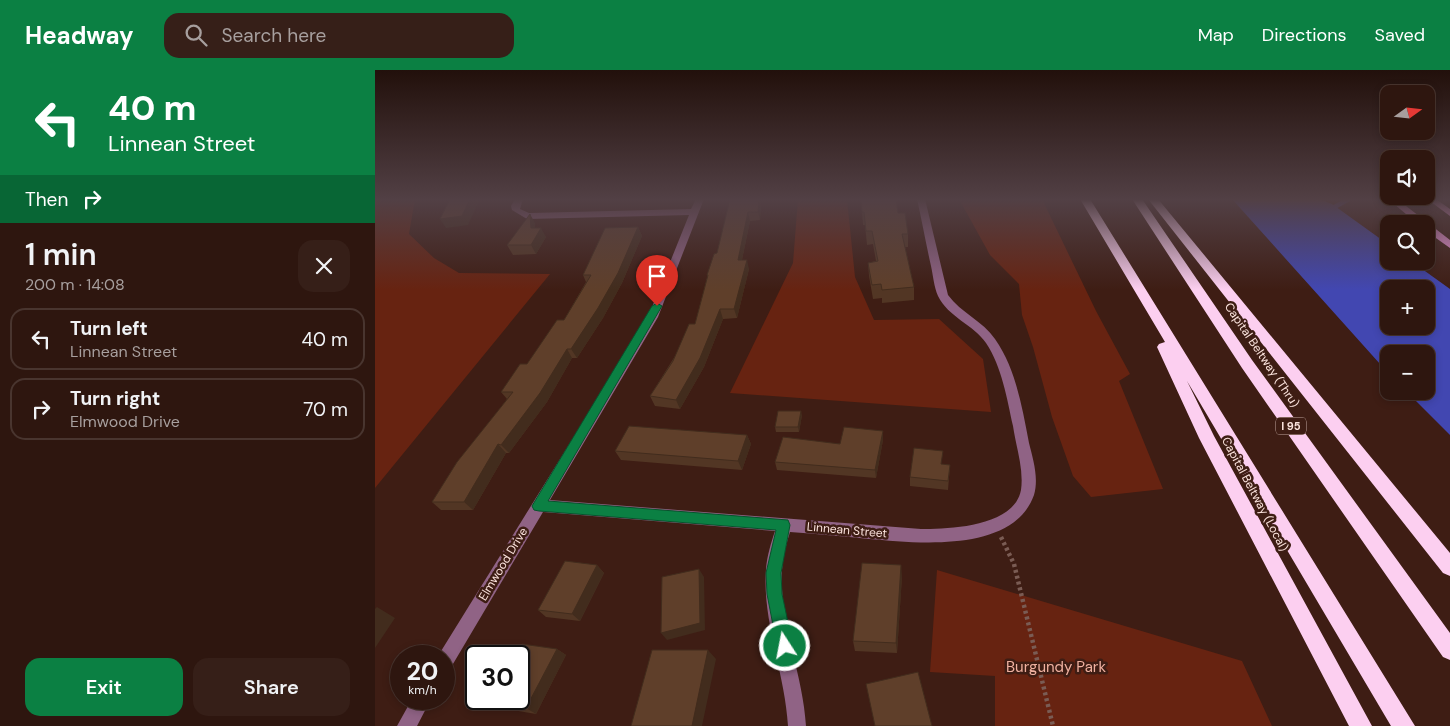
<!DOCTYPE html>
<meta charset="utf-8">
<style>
body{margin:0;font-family:"DM Sans",sans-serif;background:#361f18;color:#f1f3f6;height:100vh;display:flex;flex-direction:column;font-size:19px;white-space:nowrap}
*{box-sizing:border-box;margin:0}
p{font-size:16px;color:#a79f9e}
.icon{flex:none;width:28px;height:28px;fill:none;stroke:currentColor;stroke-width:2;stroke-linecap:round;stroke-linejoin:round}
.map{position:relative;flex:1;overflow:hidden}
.details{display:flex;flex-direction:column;background:#2e160f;width:375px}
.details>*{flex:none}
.guide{background:#0b8043;color:#fff;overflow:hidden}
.needle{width:32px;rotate:75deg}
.buttons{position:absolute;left:1005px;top:15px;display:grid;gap:10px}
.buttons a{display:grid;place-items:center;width:55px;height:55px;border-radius:10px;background:#2e160f;box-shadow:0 2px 8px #0003,0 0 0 1px #49352f;font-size:25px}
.speed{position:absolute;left:15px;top:575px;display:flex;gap:10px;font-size:25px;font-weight:700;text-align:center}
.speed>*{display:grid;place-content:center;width:65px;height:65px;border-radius:50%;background:#2e160f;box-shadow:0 2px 8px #0003,0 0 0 1px #49352f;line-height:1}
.speed small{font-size:12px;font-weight:400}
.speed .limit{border:2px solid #111;border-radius:8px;background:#fff;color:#111}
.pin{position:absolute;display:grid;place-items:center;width:42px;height:42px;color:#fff;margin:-51px -21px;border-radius:50% 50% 50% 0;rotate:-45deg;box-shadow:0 0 5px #0007}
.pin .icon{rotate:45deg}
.me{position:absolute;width:55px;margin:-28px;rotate:349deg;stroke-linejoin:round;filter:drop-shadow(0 0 4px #0008)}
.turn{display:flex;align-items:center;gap:18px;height:105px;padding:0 25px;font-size:22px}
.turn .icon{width:65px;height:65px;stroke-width:2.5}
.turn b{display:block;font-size:35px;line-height:42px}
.then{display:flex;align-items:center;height:48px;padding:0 25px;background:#0003;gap:10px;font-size:19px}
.round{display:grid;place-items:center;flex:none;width:52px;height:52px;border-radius:15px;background:#361f18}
.head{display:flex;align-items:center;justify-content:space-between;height:85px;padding:0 25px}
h1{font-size:30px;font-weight:600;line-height:38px}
.cta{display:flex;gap:10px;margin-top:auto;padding:10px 25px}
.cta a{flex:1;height:58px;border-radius:15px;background:#0b8043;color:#fff;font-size:20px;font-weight:600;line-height:58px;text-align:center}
.cta a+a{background:#361f18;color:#f1f3f6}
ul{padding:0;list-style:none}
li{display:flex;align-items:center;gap:15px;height:62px;margin:0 10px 8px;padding:0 15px;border:2px solid #49352f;border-radius:15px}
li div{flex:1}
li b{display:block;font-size:19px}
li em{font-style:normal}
header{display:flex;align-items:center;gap:30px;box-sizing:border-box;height:70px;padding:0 25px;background:#0b8043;color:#fff}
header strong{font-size:24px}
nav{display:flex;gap:28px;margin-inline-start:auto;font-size:18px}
.search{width:350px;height:45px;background:#361f18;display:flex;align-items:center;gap:12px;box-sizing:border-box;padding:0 18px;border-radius:15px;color:#a79f9e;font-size:19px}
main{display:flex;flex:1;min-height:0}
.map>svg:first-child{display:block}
.green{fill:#672311}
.water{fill:#4247b1;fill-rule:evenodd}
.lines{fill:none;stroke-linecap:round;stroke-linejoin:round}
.stream{stroke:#4247b1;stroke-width:4.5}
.path{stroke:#7a5c54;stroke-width:4.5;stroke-dasharray:3 3;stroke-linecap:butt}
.minor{fill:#906385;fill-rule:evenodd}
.major{fill:#f99ce4;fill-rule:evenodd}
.highway{fill:#fccff0;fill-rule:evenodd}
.wall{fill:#523624}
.shaded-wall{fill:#422c1d}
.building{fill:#5f3f2a;stroke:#422c1d}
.route{fill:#0b8043;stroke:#07532c}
.labels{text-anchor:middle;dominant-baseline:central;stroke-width:5;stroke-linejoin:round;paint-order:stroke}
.shield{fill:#3e1d14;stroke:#c2a8a1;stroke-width:1}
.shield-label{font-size:11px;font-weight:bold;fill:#fbe3dd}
.street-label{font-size:12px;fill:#fbe3dd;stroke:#3e1d14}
.near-park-label{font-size:15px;fill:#f0b1a0;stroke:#3e1d14}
</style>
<header>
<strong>Headway</strong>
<div class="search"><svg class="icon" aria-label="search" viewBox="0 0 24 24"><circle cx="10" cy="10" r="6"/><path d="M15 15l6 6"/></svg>Search here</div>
<nav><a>Map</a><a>Directions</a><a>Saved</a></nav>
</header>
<main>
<section class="details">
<div class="guide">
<div class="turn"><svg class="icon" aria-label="left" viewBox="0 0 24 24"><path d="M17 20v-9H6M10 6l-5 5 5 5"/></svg><div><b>40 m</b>Linnean Street</div></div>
<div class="then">Then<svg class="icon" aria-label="right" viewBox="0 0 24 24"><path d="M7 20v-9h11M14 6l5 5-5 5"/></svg></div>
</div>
<div class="head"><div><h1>1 min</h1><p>200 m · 14:08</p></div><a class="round"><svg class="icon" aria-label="close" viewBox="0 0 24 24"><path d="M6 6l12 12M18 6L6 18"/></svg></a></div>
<ul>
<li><svg class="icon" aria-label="left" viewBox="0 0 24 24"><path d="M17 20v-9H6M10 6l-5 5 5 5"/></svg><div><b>Turn left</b><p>Linnean Street</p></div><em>40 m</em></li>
<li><svg class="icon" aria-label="right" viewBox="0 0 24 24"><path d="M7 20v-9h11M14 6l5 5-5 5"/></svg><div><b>Turn right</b><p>Elmwood Drive</p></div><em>70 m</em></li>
</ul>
<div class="cta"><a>Exit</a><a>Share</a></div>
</section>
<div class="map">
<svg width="1075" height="656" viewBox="0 0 1075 656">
<rect width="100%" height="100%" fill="#3e1d14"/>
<path class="green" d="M0 129H40L34 164 59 188 84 203 175 204 0 418Z
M423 129H472L480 207 499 250 564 249 608 289 616 342 355 323 418 193Z
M584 129H667L721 241 755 304 744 311 788 419 716 427 698 406 677 347 658 277 647 245 644 214 615 185Z
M562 500 867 591 897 656H620V606L555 602Z"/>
<path class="water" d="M857 129H944L957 134 1014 175V191H1036L1075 219V365L1031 321H1051V284H1014V304ZM1014 219H1051V256H1014Z"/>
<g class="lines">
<path class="stream" d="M954 140 974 129"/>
<path class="path" d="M626 467 639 494 678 656"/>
<path class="minor" d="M140 129H148L145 139 154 143 316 139 321 129H329L283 247 175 430 546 459C574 459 639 457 646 420 649 399 641 377 638 356 632 329 627 297 611 273 599 255 573 247 563 226 559 217 558 205 556 196 551 174 547 151 542 129H550L573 225C586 243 608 251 620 269 641 299 647 337 654 373 658 389 664 408 659 425 638 484 542 473 494 469 468 466 441 464 415 462 411 474 408 487 407 500 404 553 428 603 431 656H413C410 603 387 552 391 499 392 486 396 473 400 461L168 442 75 599 69 602V586H63L273 247 314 145 152 149 137 140 136 136Z
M37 629H56L42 656H22Z"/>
<path class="major" d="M1013 129H1022L1075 170V178L1051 161V154H1043Z
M1052 129H1061L1075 139V146Z"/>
<path class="highway" d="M705 129H715L1040 656H1016L812 311 839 366 997 656H974L824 368 782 277 784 274 790 272Z
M757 129H767L877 290 1075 563V590L1068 587 867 298Z
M773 129H783L1075 483V506L1068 503Z"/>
</g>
<path class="wall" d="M355 129H385L386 135 385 150 375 151 367 190 374 199 362 248 348 249 329 297 305 339 280 336 275 326 320 254 332 208V205L342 183Z
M486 129 523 143 533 164V177H530L539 217V230L507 233V228L498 229 494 206 493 193 501 191 498 174 492 175 490 155H488Z
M160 153V158L171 167 161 184 138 185 132 175Z
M263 157 267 166 247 213 228 248 202 288H197L172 332 134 383H131L98 440H66L57 432 132 329 126 322 152 294 189 250 211 212 208 205Z
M427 345 424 362H401L400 357Z
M508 361V370L501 408 402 400 400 392Z
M372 365 376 374 367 400 246 390 240 381Z
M567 394 575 395 573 420 535 416V407Z
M222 495 229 503 205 551 171 547 163 540Z
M527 506 522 583 480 581 478 571Z
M182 579 191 585 161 644 125 638 114 633Z"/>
<path class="shaded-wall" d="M95 129H107L103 133 93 155 71 158 65 149Z
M384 129H385L386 135 385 150 383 142Z
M373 142 375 151 365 199 363 190Z
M155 144 160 153V167L156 158Z
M263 157 267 166 247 213 228 248 202 288 196 279Z
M166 158 171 167 161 184 156 175Z
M372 190 374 199 362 248 359 239Z
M345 239 348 249 329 297 305 339 301 330Z
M192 279 197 288 172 332 134 383 126 375Z
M426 341 427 345 424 362 423 357Z
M508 361V370L501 408 500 400Z
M372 365 376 374 367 400 363 391Z
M123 374 131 383 98 440 89 432Z
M222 495 229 503 205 551 197 544Z
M526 495 527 506 522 583 521 573Z
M324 499 329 507 330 560 292 570 286 563Z
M2 537 20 548 0 578V539Z
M182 579 191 585 161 644 151 638Z
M333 580 341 589 327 656H317Z"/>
<path class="building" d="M75 129H95L87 146 65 149Z
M355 129H384L383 142H373L363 190H372L359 239H345L325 288 301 330 275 326 298 291 314 254H320L333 205H332L339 184 342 183Z
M486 129H521L523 143H530L533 164H527L539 217 507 220 506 214 497 215 493 193 503 191 497 161H491L489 142H487Z
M155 144 156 158H166L156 175H132Z
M263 157 243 203 223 238 196 279H192L165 323 126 375 123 374 89 432H57L82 392 138 322H126L145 294H152L182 250H189L216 205H208L230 158Z
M403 341H426L423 357H400Z
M254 356 372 365 363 391 240 381Z
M469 357 508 361 500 400 400 392 408 367 465 374Z
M539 378 568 381 566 394 575 395 573 411 535 407Z
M190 491 222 495 197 544 163 540Z
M487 493 526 495 521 573 478 571Z
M324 499 325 553 286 563 287 507Z
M147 574 182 579 151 638 114 633 116 629H144V586H140Z
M277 580H333L317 656H256Z
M543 602 557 656H500L491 614Z"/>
<linearGradient id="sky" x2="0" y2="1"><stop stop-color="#22100b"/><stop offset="0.59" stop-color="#524045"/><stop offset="1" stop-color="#524045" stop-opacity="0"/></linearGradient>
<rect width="1075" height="220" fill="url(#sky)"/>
<path class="route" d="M282 233 287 236 173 431 413 450 415 455 406 503 407 524 418 576 415 582 410 584 404 582 402 576 392 524 391 503 401 460 164 441 159 440 157 436 277 236Z"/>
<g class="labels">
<rect class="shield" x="901" y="347.5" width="30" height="17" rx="4"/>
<g class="shield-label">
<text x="916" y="356">I 95</text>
</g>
<g class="street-label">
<text transform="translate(887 285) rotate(56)">Capital Beltway (Thru)</text>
<text transform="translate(880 424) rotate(62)">Capital Beltway (Local)</text>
<text transform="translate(472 460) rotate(5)">Linnean Street</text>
<text transform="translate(128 494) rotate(-59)">Elmwood Drive</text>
</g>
<g class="near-park-label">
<text x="681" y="597">Burgundy Park</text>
</g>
</g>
</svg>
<div class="buttons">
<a><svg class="needle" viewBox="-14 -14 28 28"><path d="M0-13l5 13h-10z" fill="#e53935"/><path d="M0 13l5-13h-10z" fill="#a79f9e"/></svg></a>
<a><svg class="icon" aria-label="sound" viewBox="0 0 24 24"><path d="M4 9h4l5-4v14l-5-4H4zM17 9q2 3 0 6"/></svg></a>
<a><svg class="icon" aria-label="search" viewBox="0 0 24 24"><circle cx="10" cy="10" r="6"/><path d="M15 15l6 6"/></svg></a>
<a>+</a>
<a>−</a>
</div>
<div class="speed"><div>20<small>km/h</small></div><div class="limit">30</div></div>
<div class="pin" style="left:282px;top:236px;background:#d93025"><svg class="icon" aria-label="arrive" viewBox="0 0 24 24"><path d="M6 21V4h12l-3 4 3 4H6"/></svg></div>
<svg class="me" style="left:410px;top:576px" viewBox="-20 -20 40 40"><circle r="17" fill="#0b8043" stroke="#fff" stroke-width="3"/><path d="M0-11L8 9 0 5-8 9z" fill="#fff"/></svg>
</div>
</main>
